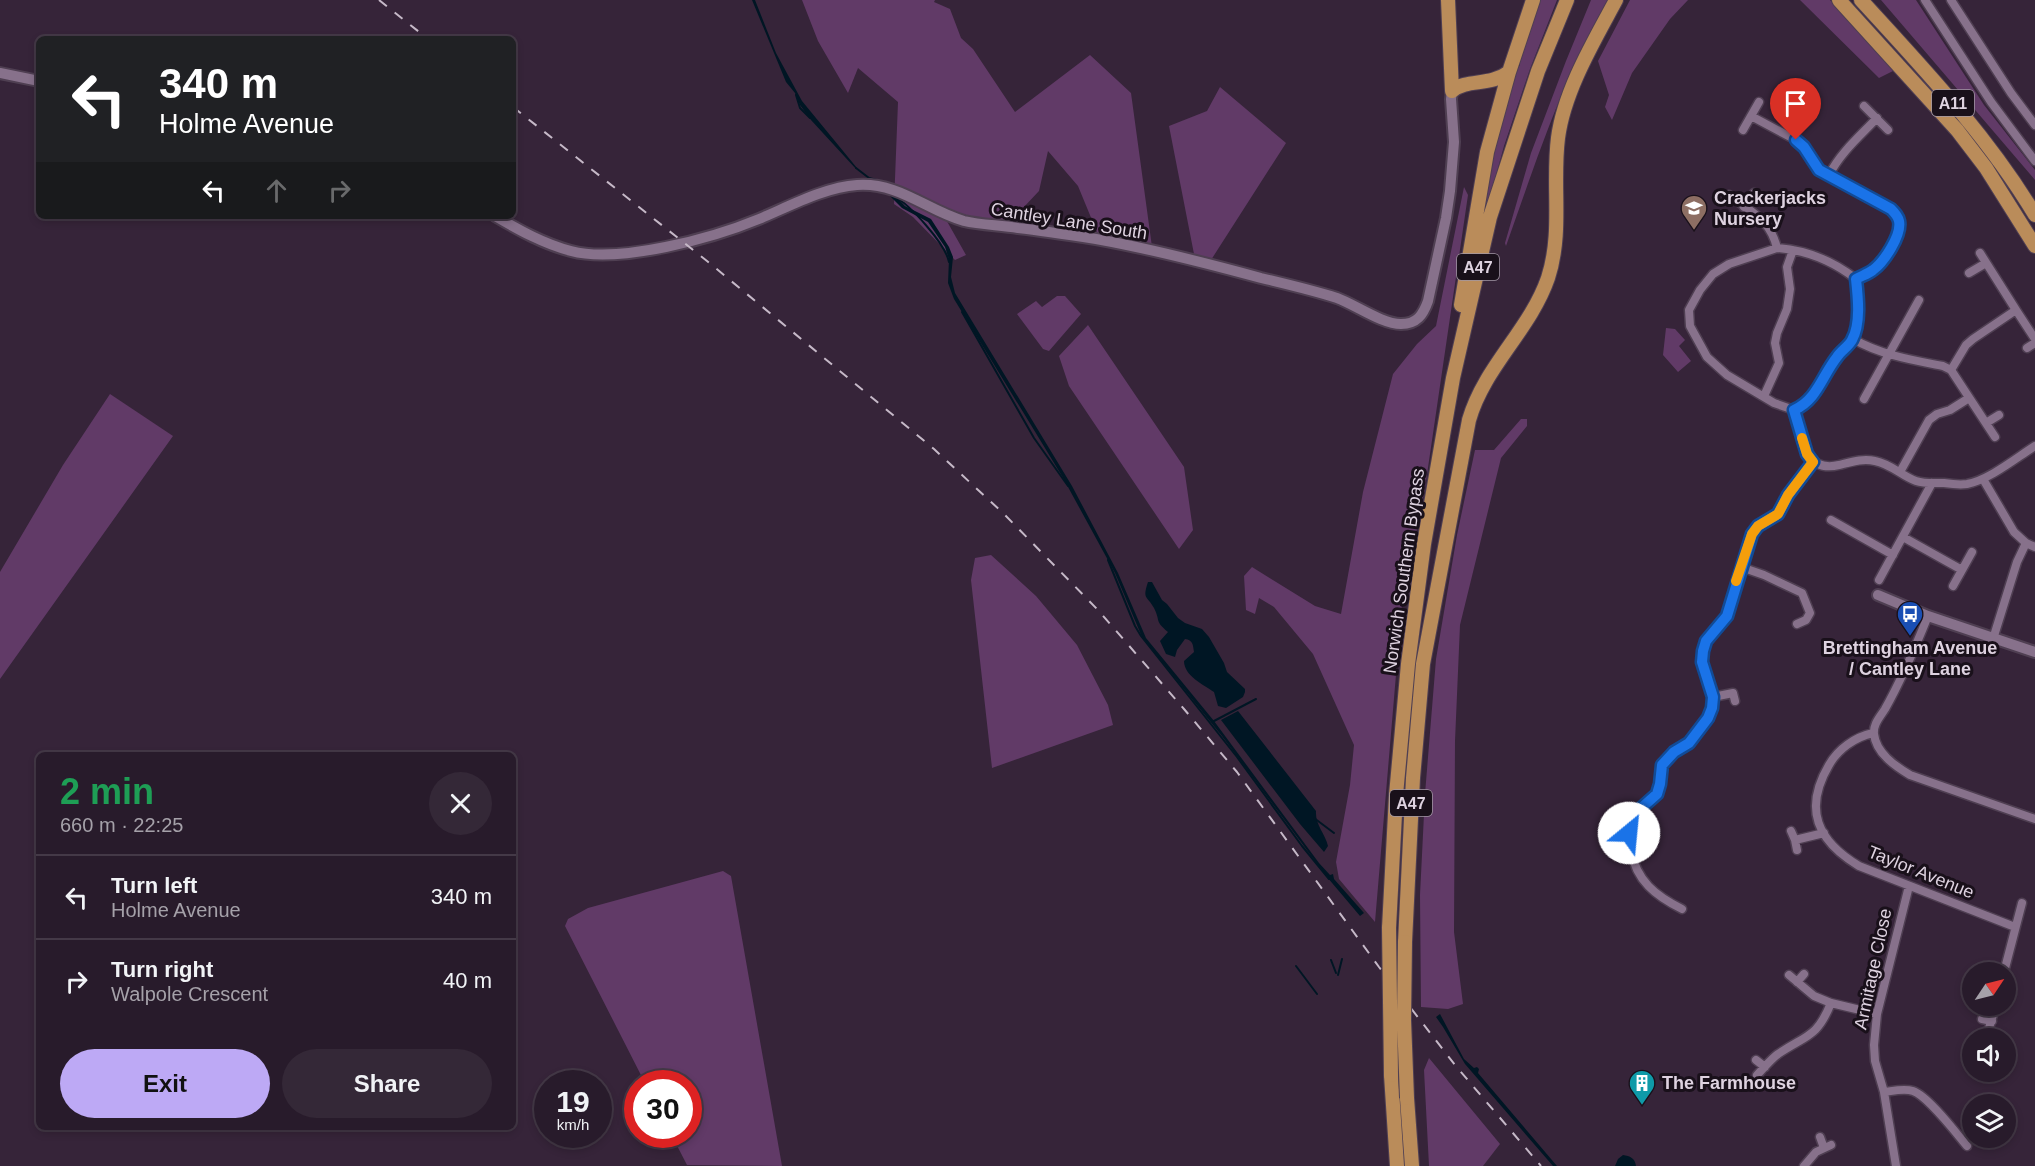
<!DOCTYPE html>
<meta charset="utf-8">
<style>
body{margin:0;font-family:Arial,sans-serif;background:#342837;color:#f1f3f6;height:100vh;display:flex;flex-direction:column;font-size:22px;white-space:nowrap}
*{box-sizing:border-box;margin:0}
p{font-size:20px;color:#a5a1a9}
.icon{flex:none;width:33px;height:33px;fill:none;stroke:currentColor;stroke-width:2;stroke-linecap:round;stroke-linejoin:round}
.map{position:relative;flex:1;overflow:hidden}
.details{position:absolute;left:36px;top:752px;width:480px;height:378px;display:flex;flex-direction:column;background:#281b2b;border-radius:9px;box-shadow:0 3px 9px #0003,0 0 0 2px #443947}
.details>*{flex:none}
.banner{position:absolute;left:36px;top:36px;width:480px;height:183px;border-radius:9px;box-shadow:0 3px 9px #0003,0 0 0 2px #443947;background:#202124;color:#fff;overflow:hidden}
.needle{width:39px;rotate:55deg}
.controls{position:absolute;left:1962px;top:962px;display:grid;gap:12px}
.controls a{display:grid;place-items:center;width:54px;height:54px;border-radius:50%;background:#281b2b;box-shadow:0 3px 9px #0003,0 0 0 2px #443947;font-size:30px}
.speed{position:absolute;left:534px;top:1070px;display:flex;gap:12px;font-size:30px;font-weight:700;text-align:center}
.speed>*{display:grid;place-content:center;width:78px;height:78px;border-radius:50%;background:#281b2b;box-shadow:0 3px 9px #0003,0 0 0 2px #443947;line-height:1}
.speed small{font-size:15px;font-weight:400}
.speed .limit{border:9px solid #d22;background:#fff;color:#111}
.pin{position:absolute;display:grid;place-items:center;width:51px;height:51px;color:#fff;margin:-62px -26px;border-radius:50% 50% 50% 0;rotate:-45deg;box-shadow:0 0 6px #0007}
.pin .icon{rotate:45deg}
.me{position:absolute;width:66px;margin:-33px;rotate:28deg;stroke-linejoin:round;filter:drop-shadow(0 0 4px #0008)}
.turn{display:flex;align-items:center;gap:21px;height:126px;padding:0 24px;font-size:27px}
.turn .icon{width:78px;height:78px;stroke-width:2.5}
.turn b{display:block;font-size:42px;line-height:51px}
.lanes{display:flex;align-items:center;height:57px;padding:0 24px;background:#0003;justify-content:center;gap:30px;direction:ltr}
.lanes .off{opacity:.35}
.round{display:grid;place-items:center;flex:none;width:63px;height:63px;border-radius:32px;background:#342837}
.overview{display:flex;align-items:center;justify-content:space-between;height:102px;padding:0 24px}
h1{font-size:36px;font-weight:700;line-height:45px;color:#1e9e55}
.primary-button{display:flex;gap:12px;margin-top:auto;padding:12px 24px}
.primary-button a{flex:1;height:69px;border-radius:36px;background:#bda9f5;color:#111;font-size:24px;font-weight:700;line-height:69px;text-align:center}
.primary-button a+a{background:#342837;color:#f1f3f6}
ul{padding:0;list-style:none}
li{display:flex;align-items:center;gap:18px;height:84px;padding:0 24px;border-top:2px solid #443947}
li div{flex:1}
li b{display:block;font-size:22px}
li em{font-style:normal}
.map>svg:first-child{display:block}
.green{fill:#613a67}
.water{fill:#001624}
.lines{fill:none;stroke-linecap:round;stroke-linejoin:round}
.stream{stroke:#001624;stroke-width:2}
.minor-casing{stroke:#4f3f52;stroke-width:11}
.tertiary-casing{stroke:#4f3f52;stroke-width:14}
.trunk-casing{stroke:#4f3f52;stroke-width:16}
.minor{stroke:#87718b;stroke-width:8}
.tertiary{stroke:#87718b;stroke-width:10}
.trunk{stroke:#ba8c5a;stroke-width:14}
.rail{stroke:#c6b9c8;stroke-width:2;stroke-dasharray:10 10;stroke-linecap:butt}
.trunk-bridge-casing{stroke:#4f3f52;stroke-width:16;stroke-linecap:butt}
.trunk-bridge{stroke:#ba8c5a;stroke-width:14}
.route-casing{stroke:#114b97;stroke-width:15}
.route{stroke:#1a73e8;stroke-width:10}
.slow{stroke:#f59e0b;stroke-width:10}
.labels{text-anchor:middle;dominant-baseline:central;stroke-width:6;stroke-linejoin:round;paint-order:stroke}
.shield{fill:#19101a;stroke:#a398a5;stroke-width:1.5}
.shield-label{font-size:16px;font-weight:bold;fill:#ded2e0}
.poi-label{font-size:18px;font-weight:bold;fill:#ded2e0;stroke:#19101a;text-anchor:start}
.street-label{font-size:18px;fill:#ded2e0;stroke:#19101a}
</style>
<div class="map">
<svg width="2035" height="1166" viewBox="0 0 2035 1166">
<rect width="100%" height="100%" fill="#362439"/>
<path class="green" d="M802 0H935L934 2 950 9 961 38 973 49 1015 112 1090 55 1131 93 1152 247 1099 237 1078 186 1048 151 1039 191 1023 208V226L944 216 966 255 955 260 913 217 894 204 898 102 858 68 848 93 818 41Z
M1540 0H1557L1530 69 1504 146 1482 227 1480 229 1492 151 1515 72 1520 65 1519 59Z
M1591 0H1608C1563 77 1536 162 1506 246L1505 243 1531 153 1566 61Z
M1630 0H1688L1670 19 1632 73 1612 120 1605 107 1609 95 1598 61Z
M1800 0H1830L1897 69 1879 78Z
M1881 0H1916L1984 105 2035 170V180Z
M1220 87 1286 143 1211 260 1194 254 1169 126 1207 111Z
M1464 187 1468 195 1425 488 1402 604 1375 922 1339 879 1336 862 1350 785 1354 745 1313 654 1274 607 1259 598 1255 614 1246 610 1244 576 1252 567 1315 606 1341 614 1363 492 1393 374 1417 344 1436 326Z
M1057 296H1065L1081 314 1049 351 1043 349 1017 314 1036 301 1042 307Z
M1088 325 1184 467 1193 530 1179 549 1069 386 1059 356Z
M1666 328 1675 329 1685 340 1679 346 1691 361 1678 372 1663 355Z
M110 394 173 436 0 679V572L63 465Z
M1521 419H1527V426L1501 458 1460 625 1455 741 1454 932 1463 1004 1448 1009 1421 1007 1420 895 1425 794 1436 659 1457 535 1475 450H1494Z
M991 555 1036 596 1077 645 1108 705 1113 725 992 768 971 580 975 558Z
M723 871 731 876 782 1166 687 1165 671 1134H688V1083H645L565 926 568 919 588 908Z
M1429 1058 1500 1144 1483 1166H1429L1424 1070Z"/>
<path class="water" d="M752 0H755L776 53 802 101 857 168 856 169 811 120 800 105 795 93 786 82Z
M894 194 905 206 931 219 949 247 953 257 951 277 955 293 1072 486 1118 573 1146 638 1214 721 1319 863 1330 875 1333 874 1334 879 1364 913 1360 916 1327 877 1222 736 1142 637 1115 573 1062 476 954 299 948 283 949 259 945 247 928 222 902 208 889 195Z
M1148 582H1152L1162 600 1167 604 1178 618 1185 623 1202 629 1209 637 1224 663 1227 672 1245 689V692L1243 697 1226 708 1218 706 1214 692C1204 685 1184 676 1184 661L1194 652C1193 645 1193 640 1185 639L1177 650 1175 657 1166 654 1160 641 1168 632C1154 620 1161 622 1154 608 1147 595 1142 600 1148 582Z
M1238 711 1316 811C1315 825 1325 833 1328 846L1324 852 1300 824 1221 720Z
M1440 1014 1464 1059 1474 1068 1477 1067 1479 1069 1478 1073 1557 1166H1553L1465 1064 1443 1027 1436 1017Z
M1623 1155C1630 1156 1635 1158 1636 1166H1615L1618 1159Z"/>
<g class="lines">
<path class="stream" d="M796 95 800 108 810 118
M856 168 869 178 888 183
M894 196C910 205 945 243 949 262
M962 312 1034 438 1068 486
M1108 560 1135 626 1141 636 1237 757 1302 846 1329 879
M1214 721 1256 699
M1314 818 1334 833
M1331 960 1336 973
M1296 966 1317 994
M1338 975 1342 959"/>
<g class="minor-casing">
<path id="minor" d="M1925 0 1991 102 2035 161
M1951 0 2011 93 2035 125
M1864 106 1888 130
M1751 116 1759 102
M1743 130 1751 116 1796 140 1805 147 1819 170 1891 209C1895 213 1898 216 1899 221 1902 235 1884 262 1873 270 1868 274 1861 276 1856 279
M1829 175C1841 152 1859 137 1877 118
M1729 195C1751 212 1770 219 1777 248
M1744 207 1754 193
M1777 248C1806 250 1833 261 1856 279 1858 297 1861 324 1852 340 1849 346 1841 351 1837 357 1822 376 1817 400 1794 410L1774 403 1727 375 1707 357 1690 326 1689 310 1700 290 1713 274 1729 264Z
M1980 253 2016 310
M1969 273 1986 263
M1853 339C1881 355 1912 360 1943 366L1951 370 1995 437
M2027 348 2035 343
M1951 370 1966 345 1973 339 2016 310 2035 339
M1764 396 1779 363 1775 343 1777 333 1787 309 1790 289 1787 267 1793 250
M1864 399 1919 300
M1794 410C1801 435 1803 474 1839 465 1851 462 1863 458 1875 461 1891 464 1902 476 1916 481 1925 484 1935 483 1944 483 1951 484 1960 485 1967 484 1989 480 2016 458 2035 446
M1986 423 1999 415
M1900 472 1929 420 1937 414 1950 410 1969 398
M1983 479 2014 532 2026 543 2035 547
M1831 520 1893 555
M1903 537 1962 570 1953 586
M1741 567 1764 575 1802 593 1810 613 1806 620 1797 624
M1962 570 1972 552
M1879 580 1932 483
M1928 616C1915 648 1902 679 1885 709 1880 717 1873 724 1874 734 1876 753 1895 766 1910 775L2035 819
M1993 639 2017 562 2026 543
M1713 697 1733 693 1735 701
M1873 733C1855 737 1838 749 1829 765 1803 809 1817 841 1859 866L2015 927
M1791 831 1795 840
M1797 850 1795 840 1824 833
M1682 909C1656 896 1636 881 1631 850 1629 839 1628 829 1634 819 1640 808 1652 803 1657 792 1663 780 1658 768 1667 758 1674 751 1683 748 1689 742 1698 734 1710 719 1712 708 1717 687 1698 671 1703 650 1706 636 1720 630 1726 617 1731 608 1732 596 1735 586 1740 569 1746 551 1752 534L1758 526 1778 514 1788 495 1813 462
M2004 972 2022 903
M1789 975 1814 996 1831 1003 1877 1014
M1797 982 1804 974
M1982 1019 1992 1021
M1986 1038 1996 1005
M1756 1060 1765 1067
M1757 1075C1764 1068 1770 1060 1778 1054 1806 1035 1817 1038 1831 1003
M1884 1092C1893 1091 1904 1088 1913 1091 1928 1096 1956 1133 1967 1146
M1820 1137 1824 1148
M1804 1166 1816 1152 1831 1145
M1896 1166 1884 1092 1875 1061 1874 1045 1877 1014 1909 886"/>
</g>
<g class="tertiary-casing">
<path id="tertiary" d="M0 73 39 81
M495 216C519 230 544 244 571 251 619 264 713 238 759 219 788 207 825 187 857 185 899 182 926 210 964 221 981 225 1000 225 1018 228 1044 231 1070 235 1096 239 1152 249 1206 263 1261 278 1286 284 1312 290 1337 298 1356 305 1382 324 1401 324 1417 324 1423 315 1428 301L1446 218 1450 191 1454 142 1451 99 1452 91
M1878 595 1928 616 2035 652"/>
</g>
<g class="trunk-casing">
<path id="trunk" d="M1448 0 1452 91
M1839 0 1957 130 1986 168 2035 246
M1861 0C1923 68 1987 135 2035 215
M1452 91C1468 78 1489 87 1509 72
M1461 305 1487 152 1509 72 1533 0
M1389 928 1396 795 1408 664 1424 544 1453 378 1490 217 1538 71 1567 0
M1405 942 1413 778 1423 664 1469 420C1484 367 1530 330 1548 278 1563 232 1552 185 1558 138 1564 91 1594 41 1616 0
M1391 1075 1397 1166
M1407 1098 1412 1166"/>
</g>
<use href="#minor" class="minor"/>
<use href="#tertiary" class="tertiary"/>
<use href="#trunk" class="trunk"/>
<path class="rail" d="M379 0 428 39
M513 107 707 261 934 449 1004 514 1098 610 1184 709 1237 772 1379 967 1455 1065 1541 1166"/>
<g class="trunk-bridge-casing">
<path id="trunk-bridge" d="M1389 928 1391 1075
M1405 942 1404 1020 1407 1098"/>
</g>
<use href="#trunk-bridge" class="trunk-bridge"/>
</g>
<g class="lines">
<g class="route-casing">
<path id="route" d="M1629 833 1632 822 1639 810 1657 794 1660 784 1662 765 1674 752 1689 743 1708 718 1712 708 1713 697 1702 662 1703 651 1706 641 1727 616 1752 534 1758 526 1778 514 1788 495 1813 462 1807 454 1794 410C1817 400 1822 376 1837 357 1841 351 1849 346 1852 340 1861 324 1858 297 1856 279 1861 276 1868 274 1873 270 1884 262 1902 235 1899 221 1898 216 1895 213 1891 209L1819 170 1804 147 1796 140"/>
</g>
<use href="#route" class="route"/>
<path class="slow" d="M1736 581 1752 534 1758 526 1778 514 1788 495 1813 462 1807 454 1802 438"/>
</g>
<defs>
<g id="school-pin" transform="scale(1.35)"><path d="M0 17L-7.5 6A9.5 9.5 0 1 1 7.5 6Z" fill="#8d6e63" stroke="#19101a"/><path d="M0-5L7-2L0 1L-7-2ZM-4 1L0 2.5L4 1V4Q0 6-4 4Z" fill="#fff"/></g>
<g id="bus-pin" transform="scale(1.35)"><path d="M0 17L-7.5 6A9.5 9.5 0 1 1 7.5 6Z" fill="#1a4fb4" stroke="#19101a"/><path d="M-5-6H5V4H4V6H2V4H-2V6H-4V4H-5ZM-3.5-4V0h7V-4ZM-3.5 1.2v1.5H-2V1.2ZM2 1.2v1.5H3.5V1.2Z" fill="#fff"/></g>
<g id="building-pin" transform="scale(1.35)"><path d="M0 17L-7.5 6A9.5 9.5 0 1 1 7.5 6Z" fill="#0f9aa8" stroke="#19101a"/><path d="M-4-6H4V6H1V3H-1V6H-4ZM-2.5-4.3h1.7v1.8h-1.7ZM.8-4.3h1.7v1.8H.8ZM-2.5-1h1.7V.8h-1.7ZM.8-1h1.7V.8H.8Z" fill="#fff"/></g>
</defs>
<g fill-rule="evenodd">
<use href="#school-pin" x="1694" y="208"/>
<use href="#bus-pin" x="1910" y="614"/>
<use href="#building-pin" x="1642" y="1083"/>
</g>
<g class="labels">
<g class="shield">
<rect x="1932" y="90" width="42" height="26" rx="4.5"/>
<rect x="1457" y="254" width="42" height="26" rx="4.5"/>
<rect x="1390" y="790" width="42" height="26" rx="4.5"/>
</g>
<g class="shield-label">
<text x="1953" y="103">A11</text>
<text x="1478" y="267">A47</text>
<text x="1411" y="803">A47</text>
</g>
<g class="poi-label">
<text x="1714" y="198">Crackerjacks<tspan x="1714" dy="21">Nursery</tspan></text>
<text x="1910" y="648" text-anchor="middle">Brettingham Avenue<tspan x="1910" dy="21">/ Cantley Lane</tspan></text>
<text x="1662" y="1083">The Farmhouse</text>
</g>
<g class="street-label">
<text transform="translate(1069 221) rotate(9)">Cantley Lane South</text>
<text transform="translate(1404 571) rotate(-82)">Norwich Southern Bypass</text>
<text transform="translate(1921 872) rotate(22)">Taylor Avenue</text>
<text transform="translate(1873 969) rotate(-78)">Armitage Close</text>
</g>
</g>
</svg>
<div class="controls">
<a><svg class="needle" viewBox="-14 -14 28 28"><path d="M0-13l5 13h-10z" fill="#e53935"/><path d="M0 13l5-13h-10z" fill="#a5a1a9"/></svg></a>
<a><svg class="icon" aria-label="sound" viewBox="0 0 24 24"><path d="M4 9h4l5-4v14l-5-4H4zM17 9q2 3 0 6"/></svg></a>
<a><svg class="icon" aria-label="layers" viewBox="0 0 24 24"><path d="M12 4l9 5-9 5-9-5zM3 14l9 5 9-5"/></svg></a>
</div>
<div class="speed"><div>19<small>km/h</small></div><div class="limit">30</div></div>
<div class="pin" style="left:1796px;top:140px;background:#d93025"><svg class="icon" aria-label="arrive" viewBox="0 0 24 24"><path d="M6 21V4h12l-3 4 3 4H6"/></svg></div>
<svg class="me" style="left:1629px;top:833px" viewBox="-20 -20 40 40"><circle r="19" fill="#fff"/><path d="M0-13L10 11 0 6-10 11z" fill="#1a73e8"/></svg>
<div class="banner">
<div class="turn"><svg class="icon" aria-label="left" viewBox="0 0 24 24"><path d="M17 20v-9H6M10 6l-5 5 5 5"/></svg><div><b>340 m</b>Holme Avenue</div></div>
<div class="lanes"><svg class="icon" aria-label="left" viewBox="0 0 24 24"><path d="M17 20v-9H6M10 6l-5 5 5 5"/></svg><svg class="icon off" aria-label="ahead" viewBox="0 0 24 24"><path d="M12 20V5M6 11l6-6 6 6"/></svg><svg class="icon off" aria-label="right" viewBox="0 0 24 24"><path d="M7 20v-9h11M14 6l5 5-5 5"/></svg></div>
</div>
<section class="details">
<div class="overview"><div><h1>2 min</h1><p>660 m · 22:25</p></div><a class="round"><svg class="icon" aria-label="close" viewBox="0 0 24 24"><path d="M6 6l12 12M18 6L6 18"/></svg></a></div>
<ul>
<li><svg class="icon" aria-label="left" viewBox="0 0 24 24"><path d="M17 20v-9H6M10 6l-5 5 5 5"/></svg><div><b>Turn left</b><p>Holme Avenue</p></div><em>340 m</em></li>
<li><svg class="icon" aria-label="right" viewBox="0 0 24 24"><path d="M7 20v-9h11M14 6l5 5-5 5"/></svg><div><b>Turn right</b><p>Walpole Crescent</p></div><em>40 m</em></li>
</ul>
<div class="primary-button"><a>Exit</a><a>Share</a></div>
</section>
</div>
